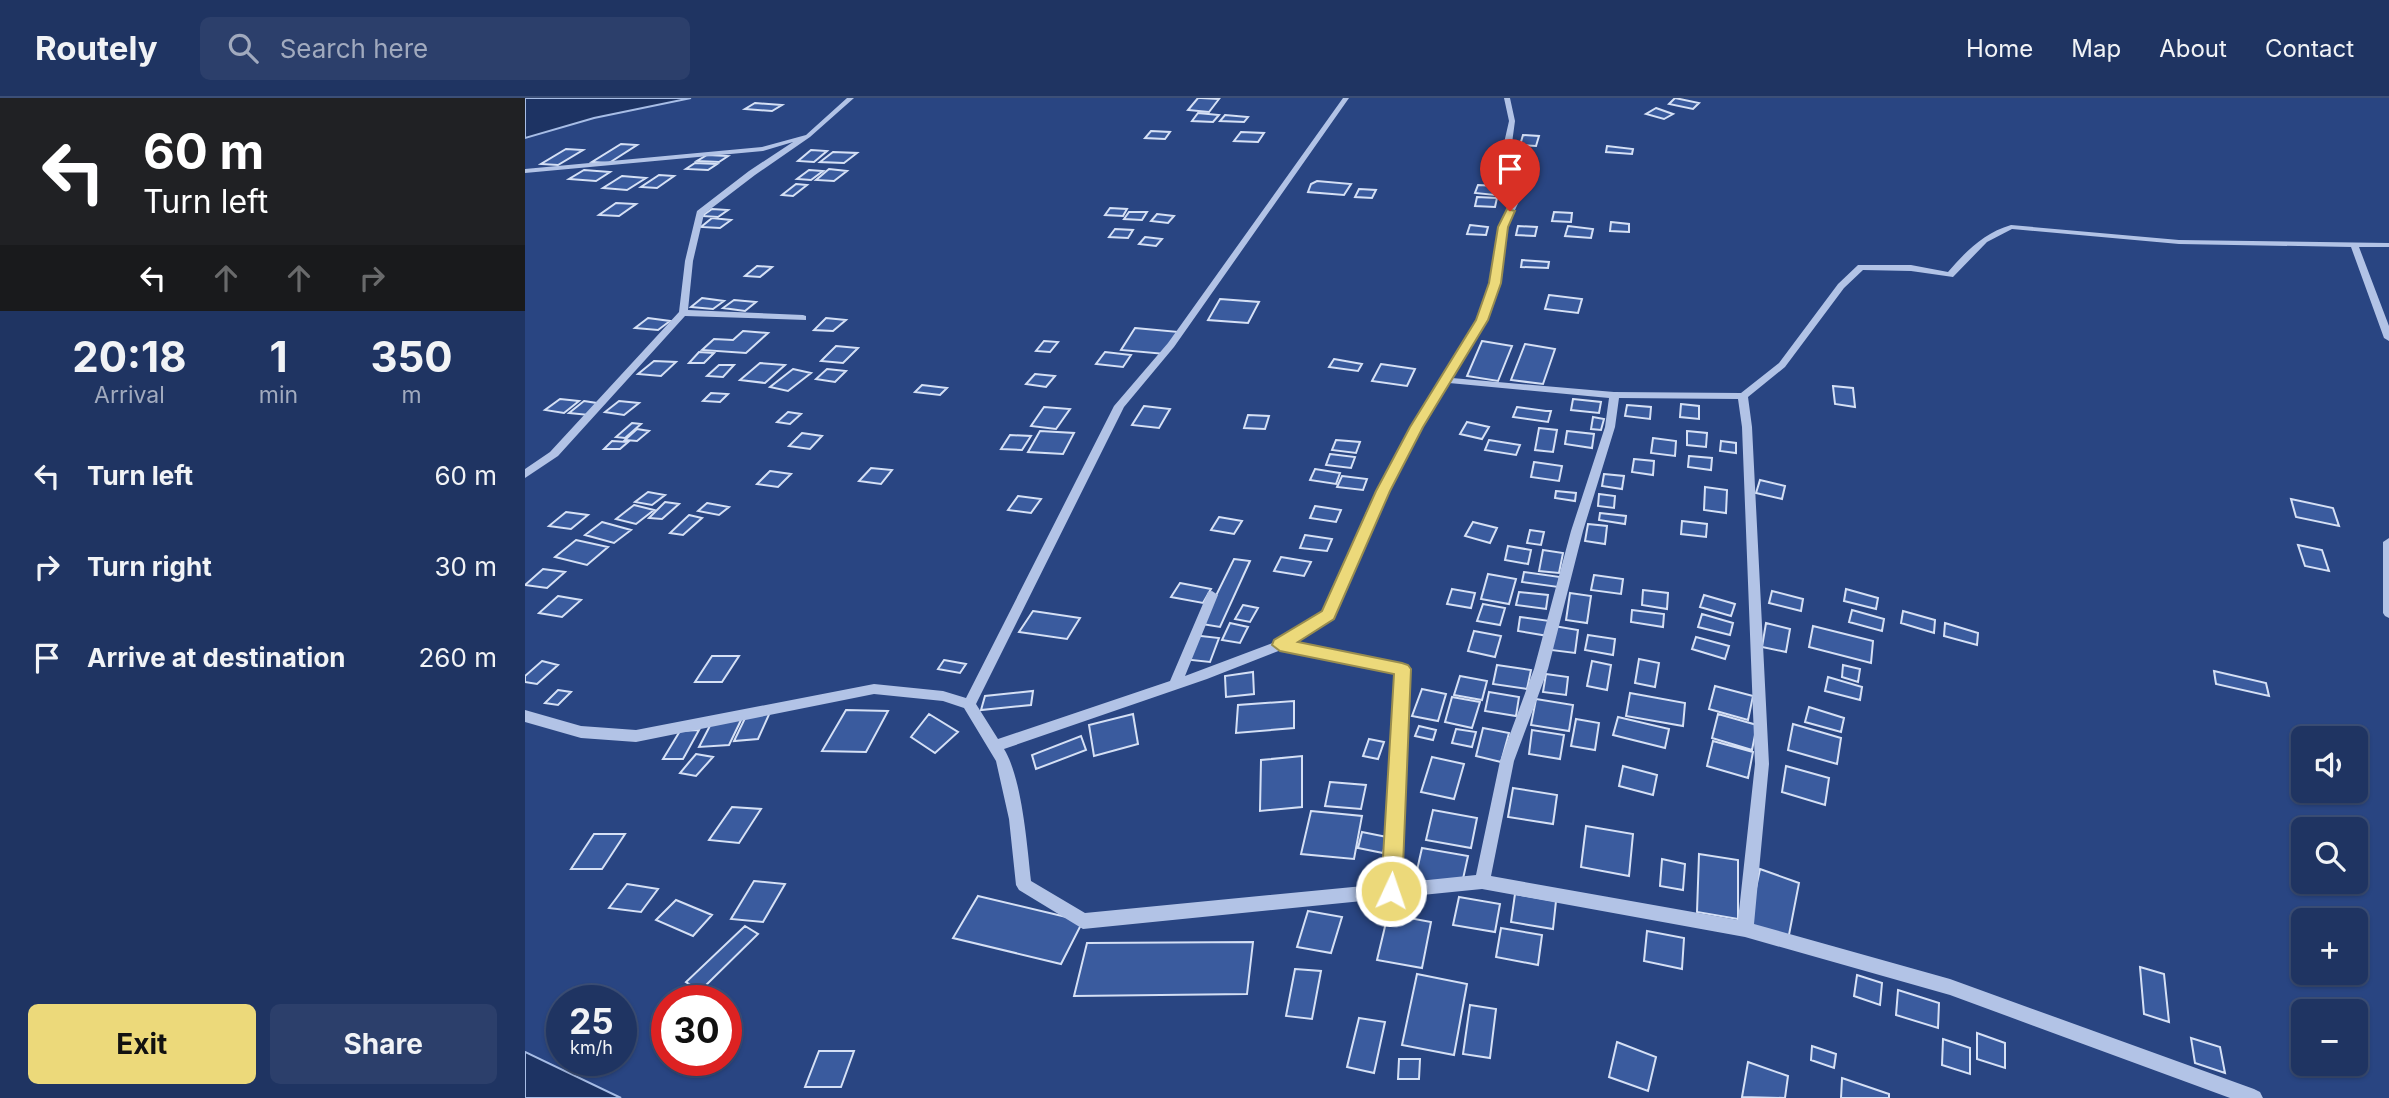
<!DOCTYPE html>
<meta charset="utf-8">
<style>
body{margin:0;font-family:Inter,sans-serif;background:#2c3f6b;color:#f1f3f6;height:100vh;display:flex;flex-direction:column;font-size:26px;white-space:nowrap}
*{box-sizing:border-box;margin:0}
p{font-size:23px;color:#a1aabe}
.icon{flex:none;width:38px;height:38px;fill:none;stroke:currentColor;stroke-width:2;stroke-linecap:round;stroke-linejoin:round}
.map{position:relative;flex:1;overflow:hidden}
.side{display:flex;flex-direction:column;background:#1f3462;width:525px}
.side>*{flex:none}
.top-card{background:#202124;color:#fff;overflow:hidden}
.fabs{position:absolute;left:1766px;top:628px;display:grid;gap:14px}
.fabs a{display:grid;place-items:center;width:77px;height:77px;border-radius:10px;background:#1f3462;box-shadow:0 2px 5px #0004,0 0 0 2px #3c4f77;font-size:35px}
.speed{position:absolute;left:21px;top:887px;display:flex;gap:14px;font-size:35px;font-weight:700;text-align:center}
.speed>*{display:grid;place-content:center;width:91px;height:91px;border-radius:50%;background:#1f3462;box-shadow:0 2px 5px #0004,0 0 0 2px #3c4f77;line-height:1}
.speed small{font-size:18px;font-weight:400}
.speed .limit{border:10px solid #d22;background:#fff;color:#111}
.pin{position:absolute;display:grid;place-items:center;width:60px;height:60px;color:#fff;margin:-72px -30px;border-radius:50% 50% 50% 0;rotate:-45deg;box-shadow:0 0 7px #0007}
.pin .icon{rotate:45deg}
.me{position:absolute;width:77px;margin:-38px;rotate:3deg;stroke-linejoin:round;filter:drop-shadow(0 0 5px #0008)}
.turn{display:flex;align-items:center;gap:24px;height:147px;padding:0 28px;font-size:32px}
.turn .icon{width:91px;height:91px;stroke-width:2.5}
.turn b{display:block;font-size:49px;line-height:60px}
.lanes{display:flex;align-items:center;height:66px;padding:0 28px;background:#0003;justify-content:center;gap:35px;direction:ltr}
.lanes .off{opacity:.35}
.eta{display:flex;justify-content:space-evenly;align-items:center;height:119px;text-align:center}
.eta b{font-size:42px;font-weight:700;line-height:49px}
.primary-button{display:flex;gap:14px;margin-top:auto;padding:14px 28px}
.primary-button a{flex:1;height:80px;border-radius:10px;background:#ecd97a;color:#111;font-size:28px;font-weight:700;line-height:80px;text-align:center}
.primary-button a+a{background:#2c3f6b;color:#f1f3f6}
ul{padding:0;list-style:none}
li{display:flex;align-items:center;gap:21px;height:91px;padding:0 28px}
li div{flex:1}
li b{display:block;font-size:26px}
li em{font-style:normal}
header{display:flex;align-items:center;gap:42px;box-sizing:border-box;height:98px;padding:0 35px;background:#1f3462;border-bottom:2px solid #3c4f77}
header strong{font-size:33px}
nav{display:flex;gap:38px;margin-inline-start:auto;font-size:24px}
.search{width:490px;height:63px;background:#2c3f6b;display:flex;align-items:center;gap:18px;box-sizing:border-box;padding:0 24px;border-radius:10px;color:#a1aabe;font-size:26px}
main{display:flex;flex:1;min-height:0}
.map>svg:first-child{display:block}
.water{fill:#1d3363;stroke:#a7bde6;stroke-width:2}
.building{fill:#3a5b9e;stroke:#d5e0f5;stroke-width:2}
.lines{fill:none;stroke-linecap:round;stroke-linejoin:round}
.minor{fill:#b2c3e6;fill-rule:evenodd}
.route{fill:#ecd97a;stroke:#998d4f;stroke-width:2}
</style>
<header>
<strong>Routely</strong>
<div class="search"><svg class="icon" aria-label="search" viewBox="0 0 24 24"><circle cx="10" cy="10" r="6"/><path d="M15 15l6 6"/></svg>Search here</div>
<nav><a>Home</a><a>Map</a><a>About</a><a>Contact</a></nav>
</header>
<main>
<section class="side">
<div class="top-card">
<div class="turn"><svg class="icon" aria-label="left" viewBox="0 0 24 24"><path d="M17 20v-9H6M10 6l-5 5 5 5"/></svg><div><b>60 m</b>Turn left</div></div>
<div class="lanes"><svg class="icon" aria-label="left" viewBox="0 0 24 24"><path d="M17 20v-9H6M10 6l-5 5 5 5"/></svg><svg class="icon off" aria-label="ahead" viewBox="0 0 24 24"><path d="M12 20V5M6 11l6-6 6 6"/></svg><svg class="icon off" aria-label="ahead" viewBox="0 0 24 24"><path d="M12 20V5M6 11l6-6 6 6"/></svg><svg class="icon off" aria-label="right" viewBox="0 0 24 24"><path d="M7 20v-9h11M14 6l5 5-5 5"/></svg></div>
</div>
<div class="eta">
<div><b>20:18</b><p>Arrival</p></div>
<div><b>1</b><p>min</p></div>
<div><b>350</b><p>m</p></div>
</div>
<ul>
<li><svg class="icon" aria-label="left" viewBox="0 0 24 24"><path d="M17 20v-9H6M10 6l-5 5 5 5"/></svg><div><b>Turn left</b></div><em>60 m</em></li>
<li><svg class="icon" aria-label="right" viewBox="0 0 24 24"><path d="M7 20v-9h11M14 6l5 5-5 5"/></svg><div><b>Turn right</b></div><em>30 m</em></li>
<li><svg class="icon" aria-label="arrive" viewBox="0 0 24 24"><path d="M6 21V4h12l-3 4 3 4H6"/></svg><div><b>Arrive at destination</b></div><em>260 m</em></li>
</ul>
<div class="primary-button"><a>Exit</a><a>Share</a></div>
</section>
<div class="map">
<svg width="1864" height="1000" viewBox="0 0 1864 1000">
<rect width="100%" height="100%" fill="#294582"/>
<path class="water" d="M0 0H166L69 20 0 40Z
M0 954 96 1000H0Z"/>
<path class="building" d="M673 0H676L694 1 684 14 663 12Z
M1150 0 1174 5 1168 11 1144 6Z
M230 5 257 7 247 13 220 11Z
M1131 10 1148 16 1139 21 1121 16Z
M673 15 694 17 688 24 667 23Z
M700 17 723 19 719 24 695 23Z
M626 33 645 34 640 41 620 40Z
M716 34 739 35 733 44 709 43Z
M998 37 1014 38 1011 48 995 47Z
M96 46 112 47 84 65 67 64Z
M1082 48 1108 51 1107 56 1081 54Z
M41 51 58 52 33 67 16 66Z
M286 52 302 53 289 64 273 63Z
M308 54 332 55 319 65 295 64Z
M182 57 203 58 194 64 172 63Z
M170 65 192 66 183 72 161 71Z
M304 71 322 73 309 83 291 82Z
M59 72 85 74 71 83 44 81Z
M284 72 298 73 286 82 272 81Z
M134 77 149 78 132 90 116 89Z
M97 78 121 80 102 92 78 90Z
M792 83 826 86 819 97 783 94 786 86Z
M271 86 282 87 268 98 257 97Z
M953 87 972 88 970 97 950 95Z
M834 91 851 92 847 100 830 99Z
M952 99 972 100 970 109 950 108Z
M91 105 111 106 94 118 74 117Z
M585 110 602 111 598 118 580 117Z
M187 111 203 112 193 119 177 118Z
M604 114H622L617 122 599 121Z
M1029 114 1047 115 1046 124 1027 123Z
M632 116 649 118 643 125 626 123Z
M187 120 206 122 195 130 176 129Z
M1086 124 1104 126V134L1085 133Z
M945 127 963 129 961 137 942 136Z
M993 128 1012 129 1010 138 991 137Z
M1043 128 1068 131 1066 140 1040 138Z
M590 131 608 132 603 140 584 139Z
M620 139 637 141 631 148 614 146Z
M997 162 1024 164 1023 170 996 169Z
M232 168 247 169 235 179 220 178Z
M1024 197 1057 201 1053 215 1020 211Z
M177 200 199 203 188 211 166 209Z
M695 201 734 204 723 225 683 222Z
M209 202 231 204 220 213 198 210Z
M123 220 145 223 133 232 110 230Z
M301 220 321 222 308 233 289 232Z
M610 230 654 234 640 256 596 252Z
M218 233 243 235 221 255 177 252 189 241 208 242Z
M519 243 533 244 525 254 511 253Z
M957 243 987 248 973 283 942 278Z
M1000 246 1030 251 1018 286 986 282Z
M311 248 333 250 318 265 296 263Z
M174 254 189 255 179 265H164Z
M580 254 606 257 598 269 571 266Z
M809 261 837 266 833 273 804 269Z
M129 263 151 264 136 278 113 276Z
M235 265 260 267 240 285 215 282Z
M856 266 890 271 882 288 847 283Z
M194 267H209L198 279 182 278Z
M268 271 286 275 263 293 245 289Z
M302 271 321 273 310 284 291 281Z
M510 276 530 278 521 289 501 286Z
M397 287 422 290 415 297 390 294Z
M1308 288 1328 290 1330 309 1310 306Z
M186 295 203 296 195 304 178 303Z
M35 301 54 303 39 315 20 312Z
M1048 301 1076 304 1074 315 1046 312Z
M59 303 78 306 64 317 44 315Z
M94 303 114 305 99 317 80 314Z
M1156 306 1174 308V321L1155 319Z
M1102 307 1126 309 1125 321 1100 318Z
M619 308 645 311 634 330 607 327Z
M519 309 545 311 531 331 506 328Z
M992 309 1021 313H1026L1023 324 988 319Z
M263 314 276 316 265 326 252 324Z
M723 317 744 318 740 331 719 330Z
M1068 319 1079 321 1076 332 1066 331Z
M942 324 964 329 957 341 935 336Z
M107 325 116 326 100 340 91 339Z
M1014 330 1032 332 1028 354 1010 352Z
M112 331 124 333 112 343 100 342Z
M515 333 549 335 538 356 503 354Z
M1042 333 1069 336 1067 350 1040 346Z
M1162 333 1182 335 1181 349 1162 347Z
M277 335 297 338 285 351 264 348Z
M485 337 506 338 497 352 476 351Z
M1128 340 1151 343 1150 358 1126 355Z
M811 342 835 344 831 355 807 352Z
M964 342 995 347 991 357 960 352Z
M87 343 103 344 95 351H79Z
M1196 343 1211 345V355L1195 353Z
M805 356 830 359 826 370 801 367Z
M1164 358 1187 360 1186 372 1163 369Z
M1109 361 1129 363 1128 377 1107 374Z
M1009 364 1037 368 1034 383 1006 379Z
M346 370 367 372 356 386 334 383Z
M790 371 815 375 811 386 785 382Z
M245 373 266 376 253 389 232 386Z
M1079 376 1099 378 1097 391 1077 388Z
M817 378 842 381 838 392 812 389Z
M1235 382 1260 388 1257 401 1231 395Z
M1180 389 1202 392 1201 415 1179 412Z
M1031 393 1051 395 1050 403 1030 400Z
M123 394 140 397 127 407 110 404Z
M1074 396 1090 398 1089 410 1073 408Z
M493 398 516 401 506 415 483 412Z
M1766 401 1808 410 1814 428 1771 419Z
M140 404 154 406 137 421 124 420Z
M182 405 204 409 194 417 173 413Z
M109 407 129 412 111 426 91 421Z
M790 408 816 412 811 424 785 420Z
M41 414 63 417 46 431 24 428Z
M1075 415 1101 418 1100 426 1074 422Z
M164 417 177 420 158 437 145 435Z
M694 419 717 423 709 436 686 432Z
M1157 423 1182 426 1181 439 1156 436Z
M77 424 106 432 89 445 60 437Z
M948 424 972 430 965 445 940 438Z
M1063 426 1082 428 1080 446 1060 443Z
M1005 432 1019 434 1016 447 1002 445Z
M780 437 807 441 802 453 775 450Z
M51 442 83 449 62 467 30 459Z
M1773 447 1797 452 1804 473 1780 468Z
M983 448 1006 452 1003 466 980 462Z
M1018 452 1038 455 1034 475 1014 473Z
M756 459 786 464 779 478 749 473Z
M709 461 725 463 695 529 677 526Z
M18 471 40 474 22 490 0 487Z
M999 474 1035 479 1033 489 997 484Z
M963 476 991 481 984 506 956 501Z
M1069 477 1098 481 1096 496 1066 492Z
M655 485 686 491 678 505 646 499Z
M927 491 950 495 946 510 922 506Z
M1321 491 1353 500 1351 511 1319 503Z
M1118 492 1143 495 1142 511 1117 507Z
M1247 493 1278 501 1276 513 1244 505Z
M994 494 1023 497 1021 511 991 507Z
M1045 495 1066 498 1062 525 1041 522Z
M1179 497 1210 506 1206 518 1175 509Z
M33 498 56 502 37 519 14 515Z
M958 506 980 510 975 527 952 523Z
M718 507 733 510 725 524 710 521Z
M1107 512 1139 516 1138 529 1106 524Z
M1327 512 1359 521 1357 533 1324 524Z
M508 513 555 520 542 541 494 534Z
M1378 513 1410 522 1409 535 1376 525Z
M1177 516 1208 525 1205 537 1173 529Z
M995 519 1025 523 1023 538 993 533Z
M705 525 723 529 715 545 697 542Z
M1241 525 1265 531 1261 554 1237 549Z
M1420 525 1453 535 1452 547 1419 538Z
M1029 528 1053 532 1050 555 1026 552Z
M1288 528 1348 543 1346 565 1284 549Z
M949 533 976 538 970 559 943 553Z
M667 537 694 540 685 564 657 561Z
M1063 537 1090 541 1088 557 1060 552Z
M1171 539 1204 548 1200 561 1167 551Z
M187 558H214L197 584H170Z
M1114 561 1134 565 1130 589 1110 585Z
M419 562 441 566 435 575 413 571Z
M17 563 33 567 12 586 0 584V578Z
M1067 563 1086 567 1082 592 1062 588Z
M972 567 1006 572 1002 591 968 586Z
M1318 567 1335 571 1333 584 1317 579Z
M1689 573 1741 585 1744 598 1691 586Z
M728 574 729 596 701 599 700 578Z
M1021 576 1043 579 1041 597 1018 594Z
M935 578 962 583 957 602 929 597Z
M1303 579 1337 589 1335 602 1300 593Z
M1190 588 1228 598 1223 622 1184 611Z
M897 591 921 596 913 623 887 618Z
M33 592 46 594 33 607 20 605Z
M508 593 506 607 456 612 460 598Z
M964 594 994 599 991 618 960 613Z
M1105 595 1160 605 1158 628 1101 618Z
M927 599 955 604 947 630 920 624Z
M1011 601 1048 607 1044 633 1006 627Z
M769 603V630L711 635 713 607Z
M1284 609 1319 620 1316 634 1280 624Z
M246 612 233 641 209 643 223 614Z
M321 612 363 613 341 654 297 653Z
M404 616 433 634 410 655 386 639Z
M608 616 613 646 569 658 564 627Z
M1193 616 1232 627 1227 652 1187 640Z
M218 618 204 647 174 649 189 620Z
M1093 619 1144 631 1140 650 1088 637Z
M1051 621 1074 625 1070 652 1046 648Z
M1268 626 1316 640 1312 666 1263 652Z
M894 628 911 632 908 642 890 638Z
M958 630 984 635 976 664 951 658Z
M931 631 951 634 947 649 927 645Z
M174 632 158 661H138L155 633Z
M1007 632 1039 637 1035 661 1004 656Z
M556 638 561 652 511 671 507 657Z
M844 641 859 644 853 661 838 658Z
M1188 643 1228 654 1223 680 1182 668Z
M171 656 188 659 171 678 155 675Z
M777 658V709L735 713 736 662Z
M907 659 939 666 929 701 896 694Z
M1098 668 1132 677 1128 697 1094 688Z
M1261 668 1304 680 1300 707 1257 694Z
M805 684 841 687 836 711 800 708Z
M988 690 1032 697 1028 726 983 719Z
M207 709 236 711 214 745 184 742Z
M908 712 952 720 946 750 901 742Z
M786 713 837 718 829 761 776 756Z
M1061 728 1108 736 1104 778 1056 769Z
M837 734 862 739 858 755 833 750Z
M69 736H100L77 771H46Z
M897 750 943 758 936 790 890 781Z
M1174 756 1213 762V821L1172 814Z
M1137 761 1160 766 1158 792 1135 788Z
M1235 771 1274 785 1263 842 1223 828Z
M229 783 260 786 238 824 206 821Z
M102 786 133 791 116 814 84 810Z
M990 796 1031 803 1028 831 986 824Z
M453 798 558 823 536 866 428 840Z
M934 799 975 806 970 834 928 827Z
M151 802 187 817 168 838 131 822Z
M783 813 817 819 806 855 772 849Z
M863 816 906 824 897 870 852 862Z
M220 828 233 836 175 893 161 884Z
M976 830 1017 837 1013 867 971 859Z
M1122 833 1159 840 1157 871 1119 863Z
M728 844 722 896 549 898 562 845Z
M1615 869 1639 876 1644 924 1619 916Z
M770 871 796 873 787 921 761 918Z
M892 876 942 886 929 957 877 947Z
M1332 877 1357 885 1355 907 1329 898Z
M1373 892 1414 905 1413 930 1371 917Z
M945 907 971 911 965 960 938 956Z
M834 920 860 924 849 975 822 969Z
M1452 935 1480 945V970L1452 961Z
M1666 940 1695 949 1700 975 1670 965Z
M1418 941 1445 950V976L1417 967Z
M1092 944 1131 959 1123 993 1084 979Z
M1287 948 1311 956 1309 970 1286 962Z
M294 953H329L316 989H280Z
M874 961H895L894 981H873Z
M1223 964 1263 978 1260 1000 1217 999Z
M1317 980 1364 996V1000H1316Z"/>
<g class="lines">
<path class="minor" d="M322 0H329L285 39 230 77 179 116 168 163 163 212 278 217 281 218V222L160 218 33 358 0 380V371L25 354 154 214 160 163 172 113 224 73 268 44 238 53 0 75V71L237 49 281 37Z
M818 0H824L649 249 599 309 451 606 473 641 645 583 683 494 687 493 693 497 660 578 750 544 799 514 841 414 887 329 952 223 966 185 974 129 989 97V69L979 45 984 23 979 0H985L990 23 987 45 997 69V97L982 129 974 185 962 223 927 280 1089 294 1216 295 1254 265 1313 186 1333 167H1386L1423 174C1441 153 1459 135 1486 127L1654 142 1864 145V149H1834L1864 228V243L1859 240 1826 149 1654 146 1487 131 1462 144 1428 179 1386 173 1338 172 1319 190 1260 269 1223 299 1227 329 1244 666 1229 826 1425 881 1729 991 1735 994 1738 1000H1705L1425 897 1220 839 957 791 558 831 494 792 491 787 484 721 471 663 439 610 418 603 349 596 111 644 56 640 0 624V612L56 628 111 632 349 586 418 593 441 600 589 308 643 245ZM924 285 1084 300 1080 329 1046 433 1009 571 975 663 951 777 874 785 884 571 882 567 877 566 769 545 808 520 853 414 897 329ZM1094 300 1213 301 1217 329 1230 666 1213 822 966 778 989 663 1023 571 1058 433 1090 329ZM756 552 870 575 859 786 560 815 506 783C502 747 497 680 479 651L682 581Z
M1864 440V520L1860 518 1858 515V444Z"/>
</g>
<path class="route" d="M982 111 990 113 983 129 976 185 963 222 898 329 865 393 809 521 773 544 877 565 883 567 886 571 877 793 874 799 866 802 859 799 856 793 869 576 755 553 747 547 749 542 797 513 851 393 885 329 951 222 964 185 973 129Z"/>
</svg>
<div class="fabs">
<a><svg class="icon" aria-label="sound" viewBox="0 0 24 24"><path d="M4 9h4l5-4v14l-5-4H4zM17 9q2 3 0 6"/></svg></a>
<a><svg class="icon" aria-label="search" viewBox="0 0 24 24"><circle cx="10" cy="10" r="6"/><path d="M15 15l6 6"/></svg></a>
<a>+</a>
<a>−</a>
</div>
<div class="speed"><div>25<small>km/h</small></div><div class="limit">30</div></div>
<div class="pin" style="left:985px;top:113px;background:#d93025"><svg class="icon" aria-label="arrive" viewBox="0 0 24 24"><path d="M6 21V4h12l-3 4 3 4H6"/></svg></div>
<svg class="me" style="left:866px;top:793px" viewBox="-20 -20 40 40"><circle r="17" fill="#ecd97a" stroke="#fff" stroke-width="3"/><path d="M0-11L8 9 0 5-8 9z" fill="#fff"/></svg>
</div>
</main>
